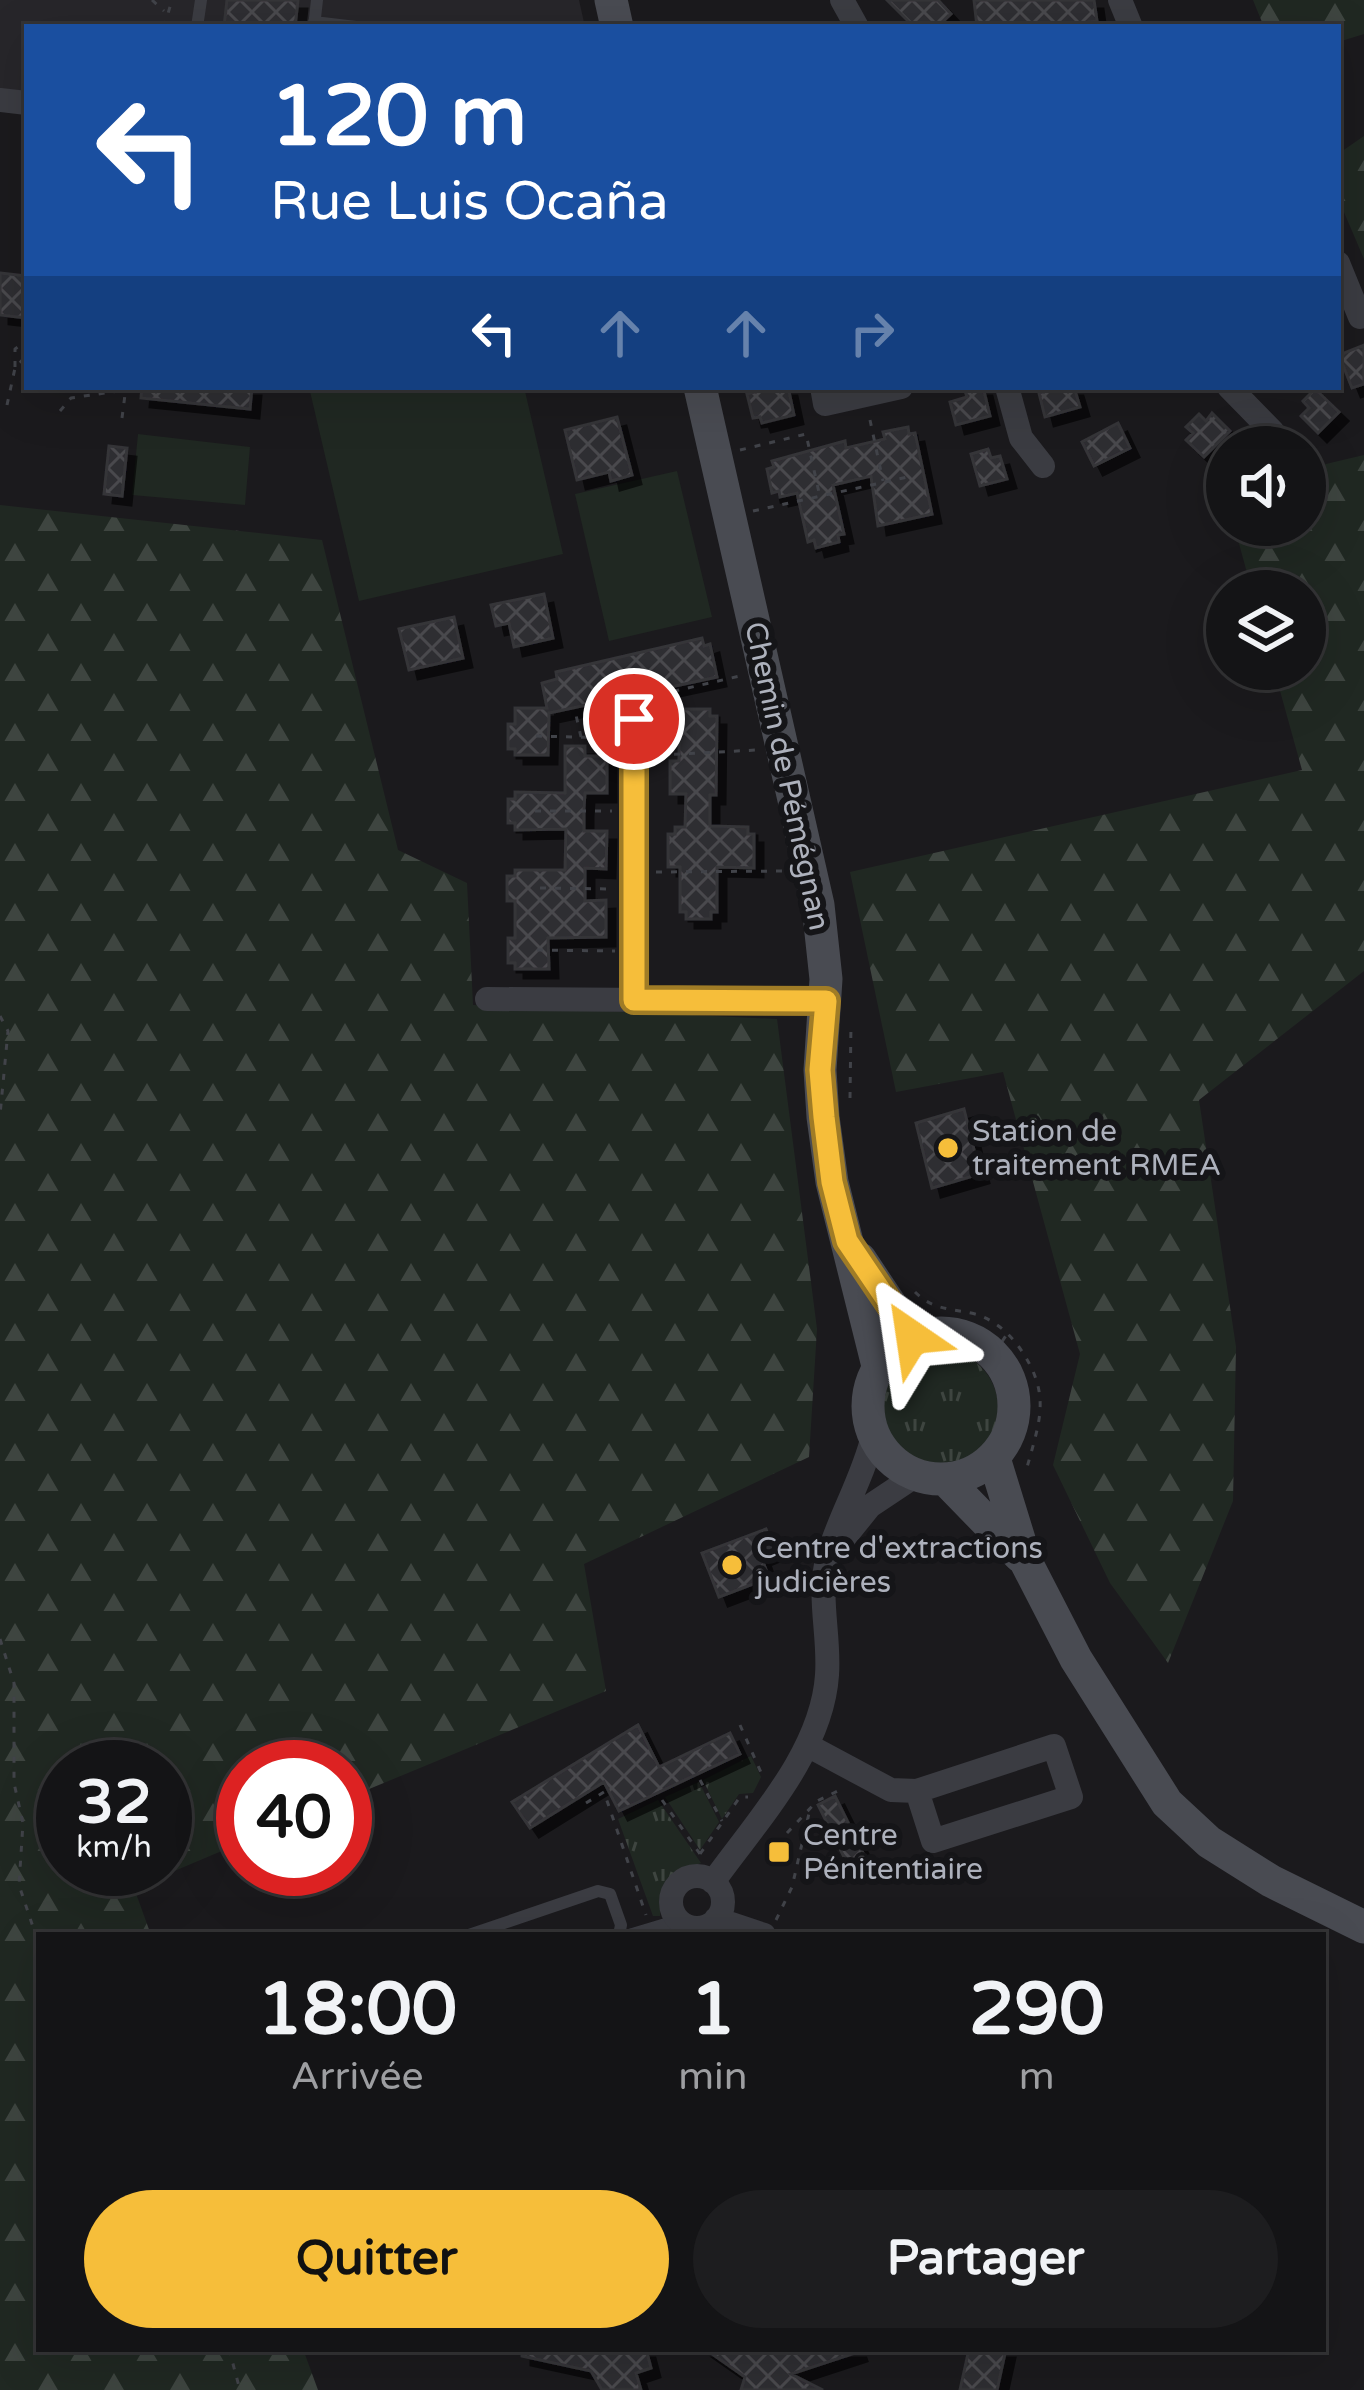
<!DOCTYPE html>
<html lang="fr">
<meta charset="utf-8">
<style>
body{margin:0;font-family:"Varela Round",sans-serif;background:#1d1d1f;color:#f1f3f6;height:100vh;display:flex;flex-direction:column;font-size:45px;white-space:nowrap}
*{box-sizing:border-box;margin:0}
p{font-size:39px;color:#9d9ea1}
.icon{flex:none;width:66px;height:66px;fill:none;stroke:currentColor;stroke-width:2;stroke-linecap:round;stroke-linejoin:round}
.map{position:relative;flex:1;overflow:hidden}
.details{position:absolute;left:36px;top:1932px;width:1290px;height:420px;display:flex;flex-direction:column;background:#141416;border-radius:0px;box-shadow:0 12px 48px #0002,0 0 0 3px #333335}
.details>*{flex:none}
.guide{position:absolute;left:24px;top:24px;width:1317px;height:366px;border-radius:0px;box-shadow:0 12px 48px #0002,0 0 0 3px #333335;background:#1a4fa0;color:#fff;overflow:hidden}
.controls{position:absolute;left:1206px;top:426px;display:grid;gap:24px}
.controls a{display:grid;place-items:center;width:120px;height:120px;border-radius:50%;background:#141416;box-shadow:0 12px 48px #0002,0 0 0 3px #333335;font-size:60px}
.speed{position:absolute;left:36px;top:1740px;display:flex;gap:24px;font-size:60px;font-weight:700;text-align:center}
.speed>*{display:grid;place-content:center;width:156px;height:156px;border-radius:50%;background:#141416;box-shadow:0 12px 48px #0002,0 0 0 3px #333335;line-height:1}
.speed small{font-size:30px;font-weight:400}
.speed .limit{border:18px solid #d22;background:#fff;color:#111}
.pin{position:absolute;display:grid;place-items:center;width:102px;height:102px;color:#fff;margin:-51px;border:6px solid #fff;border-radius:50%;box-shadow:0 3px 12px #0007}
.me{position:absolute;width:132px;margin:-66px;rotate:328deg;stroke-linejoin:round;filter:drop-shadow(0 0 9px #0008)}
.turn{display:flex;align-items:center;gap:42px;height:252px;padding:0 48px;font-size:54px}
.turn .icon{width:156px;height:156px;stroke-width:2.5}
.turn b{display:block;font-size:84px;line-height:102px}
.lanes{display:flex;align-items:center;height:114px;padding:0 48px;background:#0003;justify-content:center;gap:60px;direction:ltr}
.lanes .off{opacity:.35}
.eta{display:flex;justify-content:space-evenly;align-items:center;height:204px;text-align:center}
.eta b{font-size:72px;font-weight:800;line-height:84px}
.primary-button{display:flex;gap:24px;margin-top:auto;padding:24px 48px}
.primary-button a{flex:1;height:138px;border-radius:72px;background:#f6be3a;color:#111;font-size:48px;font-weight:800;line-height:138px;text-align:center}
.primary-button a+a{background:#1d1d1f;color:#f1f3f6}
.map>svg:first-child{display:block}
.built{fill:#27262a}
.grass{fill:url(#grass-tufts)}
.forest{fill:url(#forest-firs);fill-rule:evenodd}
.park{fill:#202822}
.building{fill:url(#building-cross-hatch);stroke:#353439;stroke-width:3;filter:url(#shadow)}
.lines{fill:none;stroke-linecap:round;stroke-linejoin:round}
.path{stroke:#414349;stroke-width:3;stroke-dasharray:6 9;stroke-linecap:butt}
.lane{stroke:#3b3c42;stroke-width:12}
.street{stroke:#3b3c42;stroke-width:24}
.secondary{stroke:#494b52;stroke-width:33}
.route-casing{stroke:#a07c26;stroke-width:30}
.route{stroke:#f6be3a;stroke-width:21}
.poi-dot{fill:#f6be3a;stroke:#151518;stroke-width:4.5}
.labels{text-anchor:middle;dominant-baseline:central;stroke-width:12;stroke-linejoin:round;paint-order:stroke}
.street-label{font-size:30px;fill:#adb1bc;stroke:#151518}
.poi-label{font-size:30px;fill:#adb1bc;stroke:#151518;text-anchor:start}
</style>
<div class="map">
<svg width="1364" height="2390" viewBox="0 0 1364 2390">
<defs>
<pattern id="grass-tufts" width="24" height="20" patternUnits="userSpaceOnUse" patternTransform="scale(3)"><rect width="24" height="20" fill="#202822"/><path d="M3 7l-1-3M5 7V3M7 7l1-3M15 17l-1-3M17 17v-4M19 17l1-3" fill="none" stroke="#3e4540"/></pattern>
<pattern id="forest-firs" width="22" height="20" patternUnits="userSpaceOnUse" patternTransform="scale(3)"><rect width="22" height="20" fill="#202822"/><path d="M5 1l3.5 6h-7zM16 11l3.5 6h-7z" fill="#3e4540"/></pattern>
<pattern id="building-cross-hatch" width="8" height="8" patternUnits="userSpaceOnUse" patternTransform="scale(3)"><rect width="8" height="8" fill="#2e2d31"/><path d="M0 0l8 8M0 8l8-8" fill="none" stroke="#4a494d"/></pattern>
<filter id="shadow"><feDropShadow dx="9" dy="9" stdDeviation="0" flood-color="#0009"/></filter>
</defs>
<rect width="100%" height="100%" fill="#1b1a1d"/>
<path class="built" d="M0 0H579L585 27H27V91L0 89Z"/>
<path class="grass" d="M882 1408a58 58 0 1 1 116 0a58 58 0 1 1-116 0Z
M751 1756 761 1777 753 1793 739 1794 722 1819 703 1780Z
M699 1782 719 1822 700 1850 665 1797Z
M658 1800 701 1863C672 1874 662 1885 660 1916H653L618 1819Z"/>
<path class="forest" d="M1253 0H1364V34L1338 42V27H1264Z
M1364 136V259L1338 198V154Z
M1364 455V971L1199 1100 1236 1347 1233 1501 1168 1663 1110 1583 1053 1465 1080 1354 1003 1072 896 1092 850 872 1302 770 1274 669H1305V591H1252L1234 525H1305V469Z
M0 505 322 540 398 850 467 883 473 1005 777 1019 817 1329 809 1457 584 1564 606 1691 345 1799V1767H243V1842L134 1888 151 1935H39V2349H303L318 2390H0ZM63 1767H165V1869H63Z"/>
<path class="park" d="M309 387H524L563 554 359 601Z
M138 434 250 447 245 505 132 495Z
M677 471 712 617 609 641 575 494Z"/>
<path class="building" d="M227 0H298L295 27H224Z
M887 0H938L951 14 937 27H914Z
M974 0H1094L1097 21 1048 27H977Z
M0 273 27 276V318L0 315Z
M1364 345V384L1352 388 1339 355Z
M142 387H252L250 409 141 398Z
M754 387H788L794 415 762 423 760 417 753 418 747 394 755 392Z
M964 387H983L990 416 956 425 950 402 967 397Z
M1049 387H1074L1080 407 1045 417 1039 393 1049 390Z
M1315 389 1339 412 1318 433 1301 416 1309 408 1303 401Z
M1212 413 1230 431 1204 457 1186 440 1193 433 1186 427 1199 414 1206 421Z
M617 417 632 475 611 481 609 472 577 480 565 430Z
M1118 423 1130 448 1094 466 1082 442Z
M908 427 909 434 915 433 932 514 878 526 871 476 833 485 844 534 838 535 839 542 816 548 814 540 808 542 797 493 780 497 779 491 772 493 767 469 774 467 772 461 845 441 846 448 885 439 883 432Z
M109 446 127 448 122 496 104 494Z
M988 449 991 458 1000 456 1007 479 980 486 971 454Z
M544 594 553 638 514 647 509 623 496 626 491 605Z
M454 617 463 658 409 670 399 629Z
M702 638 704 646 710 644 717 677 549 713 548 755H515V749H508V724H515V708H547L542 683 557 679 556 672Z
M670 709H710V716H717L716 795H710V826L748 827V834H754V868L717 867V912H711V919H686V912H680V867H668V834H675V827H685L686 794H670V761H679V728H670Z
M565 746H585V756H607V793H585L584 808V831H607L606 869 585 868V901L606 900V937L548 938 549 969H515V963H508V938H515V901H507V876H515V870H565L566 829 515 830V823H508V799H515V792L565 793Z
M964 1109 980 1174 932 1188 916 1123Z
M766 1529 774 1551 761 1556 769 1578 719 1597 702 1553Z
M638 1725 659 1767 730 1733 740 1754 619 1811 604 1782 530 1828 512 1802Z
M835 1796 864 1855 847 1863 818 1805Z
M522 2349H646L651 2368 636 2373 641 2390H602L591 2371 522 2356Z
M705 2349H857L858 2352 791 2374 823 2390H741L745 2377Z
M969 2349H1006L997 2390H960Z"/>
<g class="lines">
<path class="path" d="M152 0 164 11
M164 27 172 0
M15 367V349L27 341
M7 405 15 368 27 355
M60 411 71 398 125 390
M122 418 126 387
M870 420 883 481
M740 450 806 434 820 497
M753 511 912 476
M644 698 740 676
M536 736 615 738
M581 737 576 715 617 705
M659 755 757 750
M535 811H612
M656 872 785 871
M540 888 615 889
M537 950 615 951
M0 1016 8 1031 0 1115
M850 1098 851 1023
M915 1292C934 1311 951 1308 975 1314 993 1319 1009 1333 1019 1347 1052 1394 1040 1420 1026 1471
M994 1354 1007 1334
M0 1639 14 1683V1783L23 1823 19 1885 39 1945
M740 1725 763 1777
M700 1780 722 1821
M662 1800 700 1854
M586 1803 604 1792 646 1915
M787 1833 817 1801 844 1788
M700 1854 740 1797H748
M776 1920 792 1887 810 1809
M229 2349 240 2390"/>
<path class="lane" d="M314 22 356 27
M197 27 201 0
M314 27 317 0
M469 1935 598 1891 610 1894 621 1925 619 1935
M629 1935 679 1920"/>
<path class="street" d="M842 0 857 27
M1120 0 1131 27
M0 100 27 103
M1338 263 1360 317
M822 387 825 404 901 387
M1007 387 1021 438 1043 466
M1229 387 1272 431
M487 999 826 1001
M634 1000 635 719
M845 1537 870 1506 915 1476
M807 1745 891 1790 917 1791 1054 1746 1071 1797 933 1841 917 1791
M671 1902a26 26 0 1 1 52 0a26 26 0 1 1-52 0Z
M713 1882C756 1822 822 1752 827 1675 830 1635 817 1596 828 1556 840 1515 863 1478 873 1436
M716 1919 764 1935"/>
<path class="secondary" d="M611 0 617 27
M700 387 818 905 826 979 820 1070 823 1117 832 1182 878 1366
M860 1259 912 1337
M868 1406a73 73 0 1 1 146 0a73 73 0 1 1-146 0Z
M994 1458 1026 1562 1076 1659 1167 1803 1209 1842 1271 1881 1364 1927
M946 1480 1020 1556"/>
</g>
<g class="lines">
<g class="route-casing">
<path id="route" d="M634 719V1000L826 1001 820 1070 824 1117 832 1182 847 1241 912 1337"/>
</g>
<use href="#route" class="route"/>
</g>
<g class="poi-dot">
<circle cx="948" cy="1148" r="12"/>
<circle cx="732" cy="1565" r="12"/>
<rect x="767" y="1840" width="24" height="24" rx="6"/>
</g>
<g class="labels">
<g class="street-label">
<text transform="translate(787 776) rotate(78)">Chemin de Pémégnan</text>
</g>
<g class="poi-label">
<text x="972" y="1131">Station de<tspan x="972" dy="34">traitement RMEA</tspan></text>
<text x="756" y="1548">Centre d'extractions<tspan x="756" dy="34">judicières</tspan></text>
<text x="803" y="1835">Centre<tspan x="803" dy="34">Pénitentiaire</tspan></text>
</g>
</g>
</svg>
<div class="controls">
<a><svg class="icon" aria-label="sound" viewBox="0 0 24 24"><path d="M4 9h4l5-4v14l-5-4H4zM17 9q2 3 0 6"/></svg></a>
<a><svg class="icon" aria-label="layers" viewBox="0 0 24 24"><path d="M12 4l9 5-9 5-9-5zM3 14l9 5 9-5"/></svg></a>
</div>
<div class="speed"><div>32<small>km/h</small></div><div class="limit">40</div></div>
<div class="pin" style="left:634px;top:719px;background:#d93025"><svg class="icon" aria-label="arrive" viewBox="0 0 24 24"><path d="M6 21V4h12l-3 4 3 4H6"/></svg></div>
<svg class="me" style="left:912px;top:1337px" viewBox="-20 -20 40 40"><path d="M0-17L14 15 0 8-14 15z" fill="#f6be3a" stroke="#fff" stroke-width="4"/></svg>
<div class="guide">
<div class="turn"><svg class="icon" aria-label="left" viewBox="0 0 24 24"><path d="M17 20v-9H6M10 6l-5 5 5 5"/></svg><div><b>120 m</b>Rue Luis Ocaña</div></div>
<div class="lanes"><svg class="icon" aria-label="left" viewBox="0 0 24 24"><path d="M17 20v-9H6M10 6l-5 5 5 5"/></svg><svg class="icon off" aria-label="ahead" viewBox="0 0 24 24"><path d="M12 20V5M6 11l6-6 6 6"/></svg><svg class="icon off" aria-label="ahead" viewBox="0 0 24 24"><path d="M12 20V5M6 11l6-6 6 6"/></svg><svg class="icon off" aria-label="right" viewBox="0 0 24 24"><path d="M7 20v-9h11M14 6l5 5-5 5"/></svg></div>
</div>
<section class="details">
<div class="eta">
<div><b>18:00</b><p>Arrivée</p></div>
<div><b>1</b><p>min</p></div>
<div><b>290</b><p>m</p></div>
</div>
<div class="primary-button"><a>Quitter</a><a>Partager</a></div>
</section>
</div>
